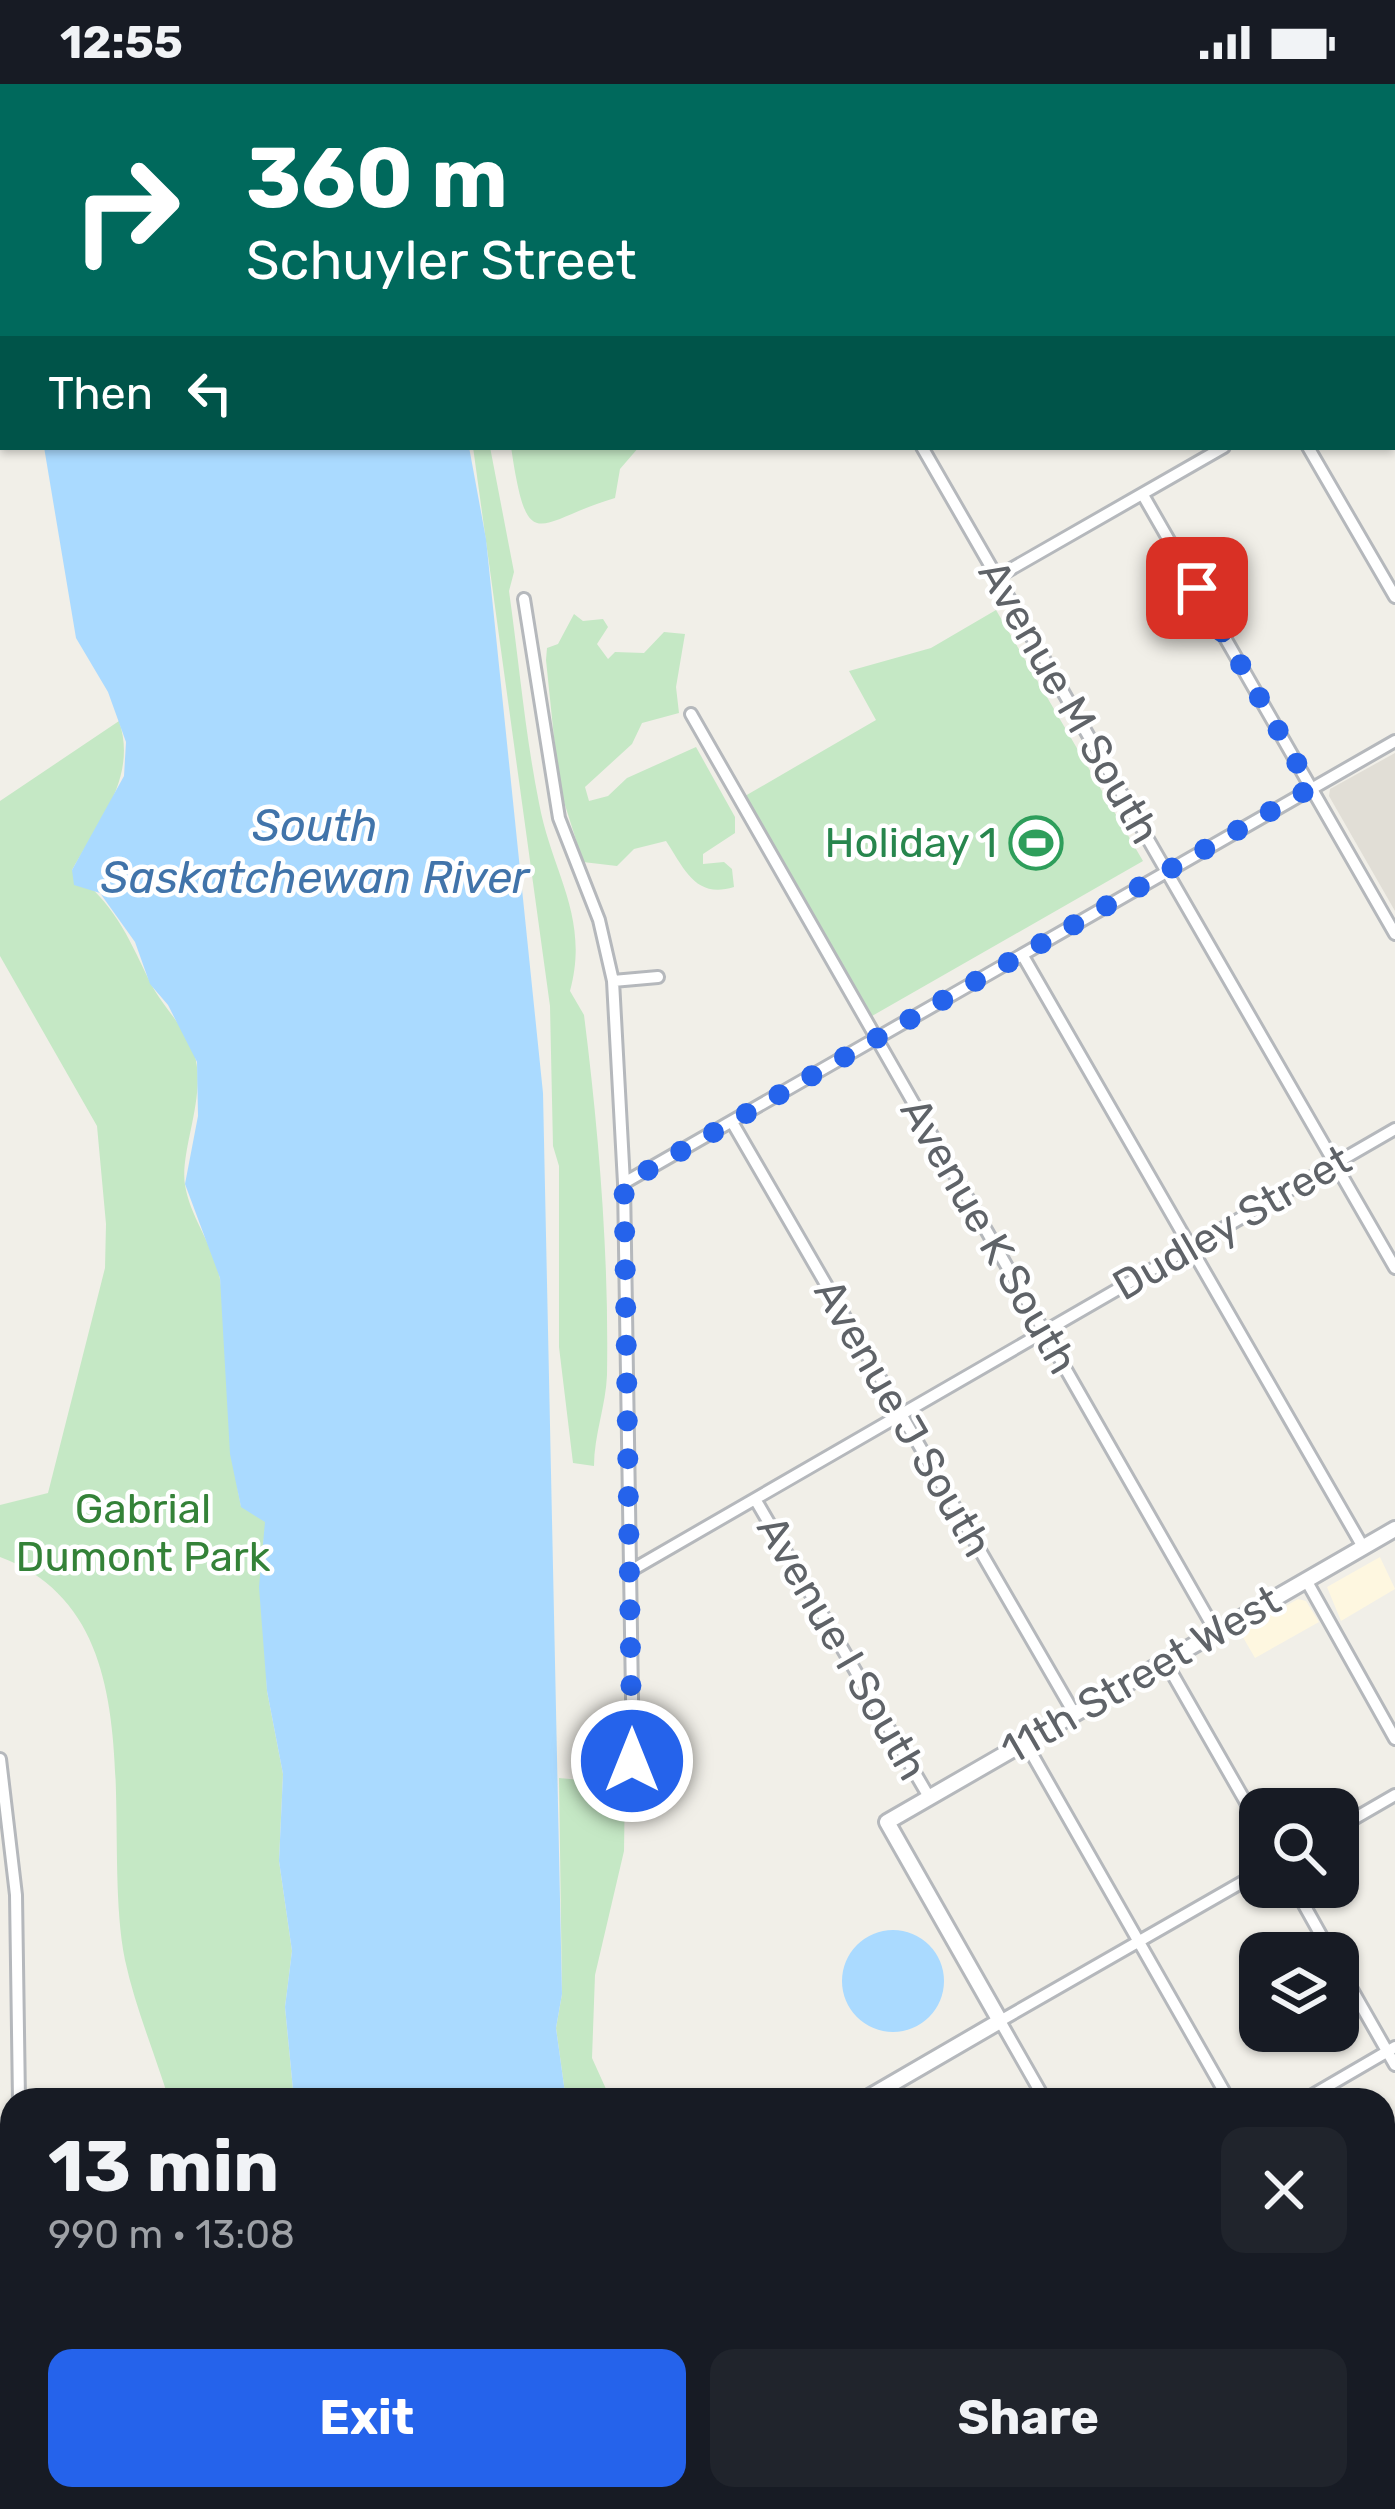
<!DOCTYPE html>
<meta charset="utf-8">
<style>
body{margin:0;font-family:Rubik,sans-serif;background:#20242c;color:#f1f3f6;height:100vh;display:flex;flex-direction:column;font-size:45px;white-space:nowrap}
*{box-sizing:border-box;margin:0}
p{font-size:39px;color:#9ea1a6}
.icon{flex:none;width:66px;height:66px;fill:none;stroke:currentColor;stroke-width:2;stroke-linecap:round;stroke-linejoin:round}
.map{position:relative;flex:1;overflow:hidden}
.panel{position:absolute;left:0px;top:2004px;width:1395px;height:423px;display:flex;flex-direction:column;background:#171b24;border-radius:36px 36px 0 0;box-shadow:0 3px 9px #0004}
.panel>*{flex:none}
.banner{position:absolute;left:0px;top:0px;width:1395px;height:366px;box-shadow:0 3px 9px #0004;background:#00695c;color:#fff;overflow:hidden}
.controls{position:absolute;left:1239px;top:1704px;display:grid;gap:24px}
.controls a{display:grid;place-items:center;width:120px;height:120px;border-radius:24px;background:#171b24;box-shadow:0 3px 9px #0004;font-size:60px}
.pin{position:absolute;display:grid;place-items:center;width:102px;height:102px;color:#fff;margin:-51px;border-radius:24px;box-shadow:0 6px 18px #0006}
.me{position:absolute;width:132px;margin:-66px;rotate:0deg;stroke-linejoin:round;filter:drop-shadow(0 0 9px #0008)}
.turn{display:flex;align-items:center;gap:42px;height:252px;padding:0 48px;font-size:54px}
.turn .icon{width:156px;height:156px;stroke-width:2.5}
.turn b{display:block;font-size:84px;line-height:102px}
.then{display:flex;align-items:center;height:114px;padding:0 48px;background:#0003;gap:24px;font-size:45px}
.round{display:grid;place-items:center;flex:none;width:126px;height:126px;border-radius:24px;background:#20242c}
.summary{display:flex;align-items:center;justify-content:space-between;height:204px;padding:0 48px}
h1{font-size:72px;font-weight:700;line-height:90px}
.action{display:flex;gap:24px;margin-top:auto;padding:24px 48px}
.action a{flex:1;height:138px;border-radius:24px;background:#2563eb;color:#fff;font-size:48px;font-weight:700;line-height:138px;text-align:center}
.action a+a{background:#20242c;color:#f1f3f6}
.status{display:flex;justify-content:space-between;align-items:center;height:84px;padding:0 60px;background:#171b24;direction:ltr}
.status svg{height:33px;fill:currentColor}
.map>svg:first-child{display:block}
.commercial{fill:#fef7e0}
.education{fill:#e1ded6}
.green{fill:#c5e8c5}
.water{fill:#aadaff}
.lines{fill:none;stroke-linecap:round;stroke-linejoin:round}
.minor-casing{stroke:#b5b8bc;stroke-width:16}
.tertiary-casing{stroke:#b5b8bc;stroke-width:20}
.minor{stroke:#fff;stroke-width:10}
.tertiary{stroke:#fff;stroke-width:14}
.route{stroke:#2563eb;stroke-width:21;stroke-dasharray:0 37.8}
.labels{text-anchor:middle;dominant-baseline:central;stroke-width:9;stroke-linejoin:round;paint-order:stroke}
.street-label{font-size:42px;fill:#5f6368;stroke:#fff}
.leisure-label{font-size:42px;fill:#27864d;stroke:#fff;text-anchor:end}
.park-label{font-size:42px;fill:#348238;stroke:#fff}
.water-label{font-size:45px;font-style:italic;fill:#4174aa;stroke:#fff}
</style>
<div class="status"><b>12:55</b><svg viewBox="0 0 49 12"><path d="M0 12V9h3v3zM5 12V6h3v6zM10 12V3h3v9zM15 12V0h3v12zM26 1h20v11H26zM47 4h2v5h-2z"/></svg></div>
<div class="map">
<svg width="1395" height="2425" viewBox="0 0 1395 2425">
<rect width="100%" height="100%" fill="#f1efe8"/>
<path class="commercial" d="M1380 1473 1395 1505 1341 1537 1327 1503Z
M1298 1515 1306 1517 1319 1538 1255 1574 1240 1548Z"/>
<path class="education" d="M1395 669V827L1329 712 1330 705Z"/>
<path class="green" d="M430 0H1280L430 3Z
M473 363H490L514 488 509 507C519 578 525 649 539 719 552 789 590 833 570 907L584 931C599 1050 609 1171 607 1291 606 1321 594 1351 594 1382L573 1379 559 1263V1082L553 1062 550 922Z
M511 363H639L620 385 615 414C536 437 528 476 511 363Z
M996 526 1143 777 872 932 745 712 876 636 849 587 931 564Z
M574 530 583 537 603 535 608 543 597 560 608 575 615 568 644 569 664 548 685 550 676 603 679 629 642 639 632 660 585 703 589 717 608 712 627 694 696 663 735 733V749L703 770V780L724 778 732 785 734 803C696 815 685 786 666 757L634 765 617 782 583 778 559 702 546 576 547 564 558 560Z
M119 637C138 693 98 739 72 786 115 822 126 848 149 896 162 924 194 950 197 983 202 1022 180 1070 185 1101 190 1133 214 1162 220 1195 232 1270 225 1347 241 1422L266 1438 261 1477 267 1607 283 1690 279 1777 292 1867 285 1923 294 2016H169C155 1970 135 1923 125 1876 99 1745 159 1532 0 1473V1421L48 1409 105 1184 106 1140 97 1042 0 872V717Z
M559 1694 625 1700 624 1767 595 1891 592 1974 611 2016H566L556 1944 562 1910Z
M12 2037V2238L0 2245V2089L6 2038Z
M633 2415H1071L1075 2425H636Z"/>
<path class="water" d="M44 363H469L486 455 543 1009 562 1910 556 1944 566 2016H294L285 1923 292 1867 279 1777 283 1690 267 1607 259 1503 265 1438 241 1423 230 1370 220 1194 185 1100 198 1032 197 978 168 921 150 900 135 858 100 809 74 801 72 786 124 692 126 658 108 608 76 554Z
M842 1897a51 51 0 1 1 102 0a51 51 0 1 1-102 0Z
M357 2415H633L636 2425H359Z"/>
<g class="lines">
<g class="minor-casing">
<path id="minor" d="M1392 214 1395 219
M922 363 1395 1184
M1308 363 1395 513
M1143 411 1395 850
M997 493 1224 363
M524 515 559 734 599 836 613 897 624 1099 633 1677
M691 630 1216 1548
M1023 872 1363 1463
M613 897 658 893
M732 1038 1074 1629
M624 1099 1395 657
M755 1415 929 1713
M632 1486 1395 1045
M1306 1496 1395 1655
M1165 1577 1260 1743
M1025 1658 1229 2016
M0 1675 16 1811 19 2016
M1338 1744 1395 1711
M1294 1803 1331 1869
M1338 1881 1395 1981
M1045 2016 1000 1937 1260 1788
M1304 2016 1395 1963
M1383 2224 1395 2217
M1383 2286 1395 2307
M0 2377 13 2425
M180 2415 183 2425
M1273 2415 1279 2425"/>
</g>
<g class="tertiary-casing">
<path id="tertiary" d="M864 2016 1000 1937 887 1738 1395 1445
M0 2248 12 2241
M1083 2415 1088 2425"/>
</g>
<use href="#minor" class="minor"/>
<use href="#tertiary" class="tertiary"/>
</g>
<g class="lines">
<path class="route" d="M632 1677 624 1100 1311 704 1197 504"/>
</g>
<defs>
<g id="stadium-ring" transform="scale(2.7)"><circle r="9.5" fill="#fff" stroke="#2e9e5b" stroke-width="1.5"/><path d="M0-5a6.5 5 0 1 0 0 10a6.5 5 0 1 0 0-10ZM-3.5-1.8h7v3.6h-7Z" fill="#2e9e5b"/></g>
</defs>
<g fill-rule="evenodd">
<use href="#stadium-ring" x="1036" y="759"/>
</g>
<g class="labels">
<g class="street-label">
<text transform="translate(1069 618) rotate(60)">Avenue M South</text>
<text transform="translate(1232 1139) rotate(-30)">Dudley Street</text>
<text transform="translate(989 1152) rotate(60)">Avenue K South</text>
<text transform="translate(903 1334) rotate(60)">Avenue J South</text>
<text transform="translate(842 1564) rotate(60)">Avenue I South</text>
<text transform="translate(1141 1591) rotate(-30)">11th Street West</text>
</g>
<g class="leisure-label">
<text x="997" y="759">Holiday 1</text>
</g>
<g class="park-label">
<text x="143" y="1425">Gabrial<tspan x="143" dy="48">Dumont Park</tspan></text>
</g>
<g class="water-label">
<text x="315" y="741">South<tspan x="315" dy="52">Saskatchewan River</tspan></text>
</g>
</g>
</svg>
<div class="controls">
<a><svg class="icon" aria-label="search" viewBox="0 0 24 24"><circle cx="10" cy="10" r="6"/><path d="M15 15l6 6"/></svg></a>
<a><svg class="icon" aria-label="layers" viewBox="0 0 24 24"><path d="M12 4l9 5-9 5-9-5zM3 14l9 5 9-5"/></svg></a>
</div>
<div class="pin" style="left:1197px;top:504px;background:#d93025"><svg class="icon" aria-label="arrive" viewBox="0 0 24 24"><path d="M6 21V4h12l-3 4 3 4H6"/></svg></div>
<svg class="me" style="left:632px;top:1677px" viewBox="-20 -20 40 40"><circle r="17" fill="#2563eb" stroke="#fff" stroke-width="3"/><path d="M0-11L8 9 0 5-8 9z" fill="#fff"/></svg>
<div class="banner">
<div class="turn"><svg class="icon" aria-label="right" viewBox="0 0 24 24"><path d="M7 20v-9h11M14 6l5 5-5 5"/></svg><div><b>360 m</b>Schuyler Street</div></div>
<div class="then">Then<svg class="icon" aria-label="left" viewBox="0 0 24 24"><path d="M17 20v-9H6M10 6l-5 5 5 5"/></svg></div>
</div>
<section class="panel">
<div class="summary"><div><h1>13 min</h1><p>990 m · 13:08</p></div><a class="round"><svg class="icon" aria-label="close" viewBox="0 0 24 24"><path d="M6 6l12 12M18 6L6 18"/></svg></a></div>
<div class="action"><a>Exit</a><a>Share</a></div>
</section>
</div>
